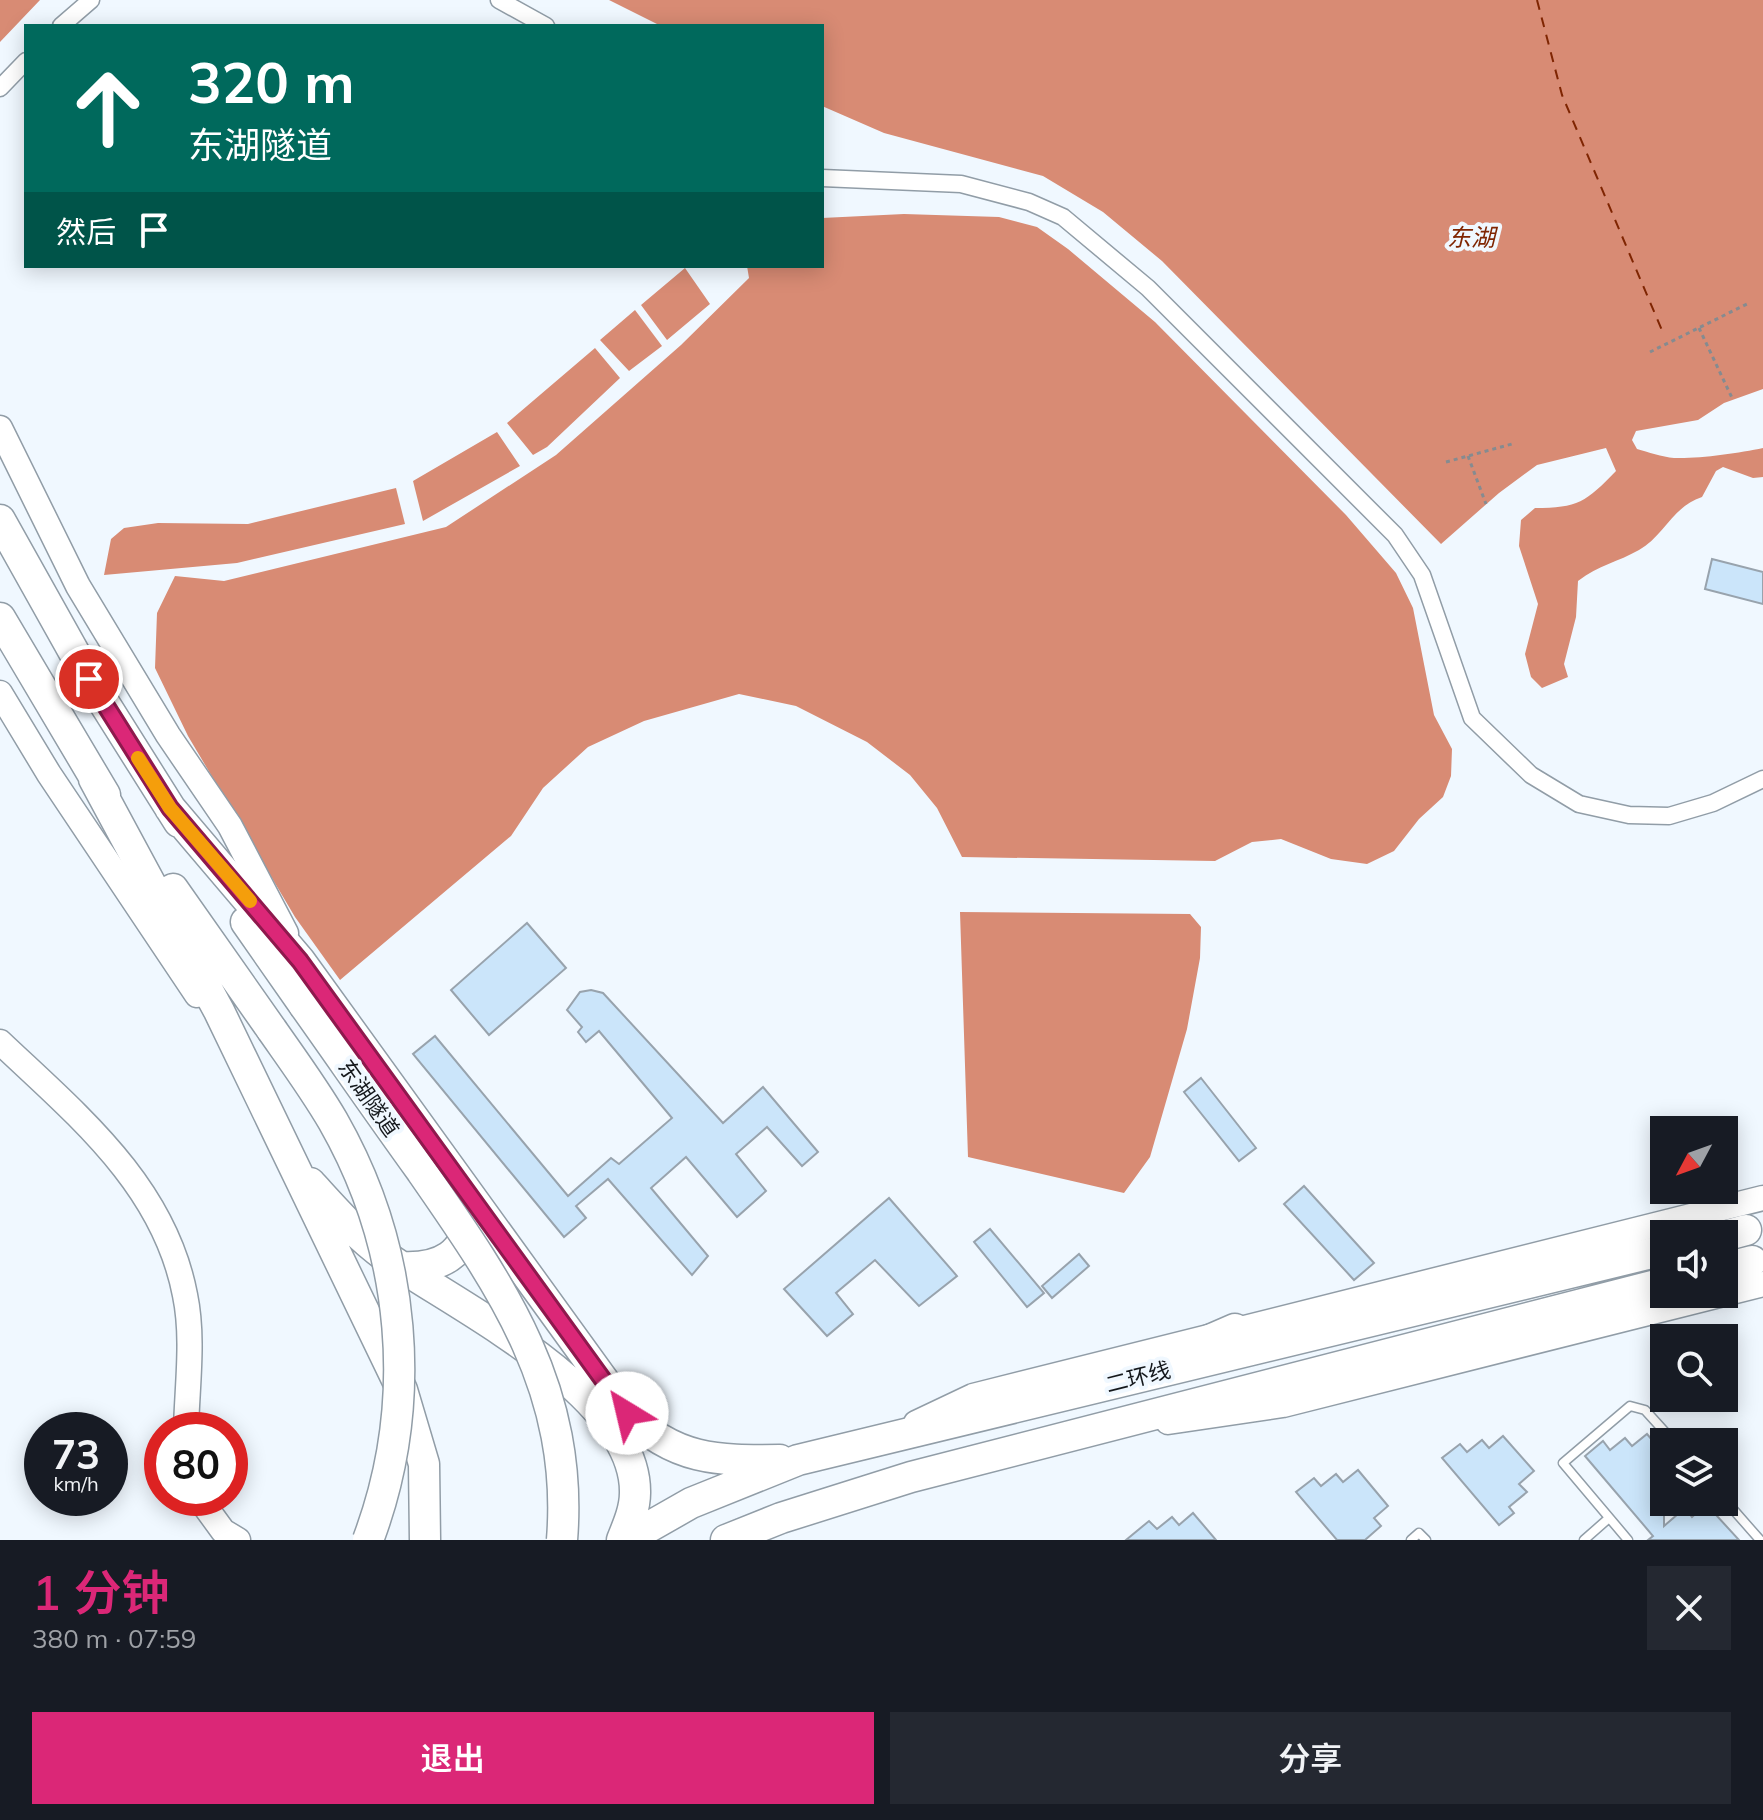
<!DOCTYPE html>
<html lang="zh">
<meta charset="utf-8">
<style>
body{margin:0;font-family:Mulish,"Noto Sans SC",sans-serif;background:#242831;color:#f1f3f6;height:100vh;display:flex;flex-direction:column;font-size:30px;white-space:nowrap}
*{box-sizing:border-box;margin:0}
p{font-size:26px;color:#9ea1a6}
.icon{flex:none;width:44px;height:44px;fill:none;stroke:currentColor;stroke-width:2;stroke-linecap:round;stroke-linejoin:round}
.map{position:relative;height:1540px;overflow:hidden}
.side{display:flex;flex-direction:column;background:#171b24;flex:1}
.side>*{flex:none}
.guide{position:absolute;left:24px;top:24px;width:800px;height:244px;border-radius:0px;box-shadow:0 4px 20px #0003;background:#00695c;color:#fff;overflow:hidden}
.needle{width:52px;rotate:229deg}
.tools{position:absolute;left:1650px;top:1116px;display:grid;gap:16px}
.tools a{display:grid;place-items:center;width:88px;height:88px;border-radius:0px;background:#171b24;box-shadow:0 4px 20px #0003;font-size:40px}
.speed{position:absolute;left:24px;top:1412px;display:flex;gap:16px;font-size:40px;font-weight:700;text-align:center}
.speed>*{display:grid;place-content:center;width:104px;height:104px;border-radius:50%;background:#171b24;box-shadow:0 4px 20px #0003;line-height:1}
.speed small{font-size:20px;font-weight:400}
.speed .limit{border:12px solid #d22;background:#fff;color:#111}
.pin{position:absolute;display:grid;place-items:center;width:68px;height:68px;color:#fff;margin:-34px;border:4px solid #fff;border-radius:50%;box-shadow:0 2px 8px #0007}
.me{position:absolute;width:88px;margin:-44px;rotate:324deg;stroke-linejoin:round;filter:drop-shadow(0 0 6px #0008)}
.turn{display:flex;align-items:center;gap:28px;height:168px;padding:0 32px;font-size:36px}
.turn .icon{width:104px;height:104px;stroke-width:2.5}
.turn b{display:block;font-size:56px;line-height:68px}
.then{display:flex;align-items:center;height:76px;padding:0 32px;background:#0003;gap:16px;font-size:30px}
.round{display:grid;place-items:center;flex:none;width:84px;height:84px;border-radius:0px;background:#242831}
.head{display:flex;align-items:center;justify-content:space-between;height:136px;padding:0 32px}
h1{font-size:48px;font-weight:600;line-height:60px;color:#db2777}
.button{display:flex;gap:16px;margin-top:auto;padding:16px 32px}
.button a{flex:1;height:92px;border-radius:0px;background:#db2777;color:#fff;font-size:32px;font-weight:600;line-height:92px;text-align:center}
.button a+a{background:#242831;color:#f1f3f6}
.map>svg:first-child{display:block}
.water{fill:#d88b74}
.lines{fill:none;stroke-linecap:round;stroke-linejoin:round}
.ferry{stroke:#7f2502;stroke-width:2;stroke-dasharray:10 8;stroke-linecap:butt}
.building{fill:#cbe5fa;stroke:#98a3ad;stroke-width:2}
.lane-casing{stroke:#919da7;stroke-width:11}
.street-casing{stroke:#919da7;stroke-width:19}
.secondary-casing{stroke:#919da7;stroke-width:27}
.highway-casing{stroke:#919da7;stroke-width:33}
.path{stroke:#858b90;stroke-width:3;stroke-dasharray:4 4;stroke-linecap:butt}
.lane{stroke:#fff;stroke-width:8}
.street{stroke:#fff;stroke-width:16}
.secondary{stroke:#fff;stroke-width:24}
.highway{stroke:#fff;stroke-width:30}
.highway-bridge-casing{stroke:#919da7;stroke-width:33;stroke-linecap:butt}
.highway-bridge{stroke:#fff;stroke-width:30}
.route-casing{stroke:#8e194d;stroke-width:20}
.route{stroke:#db2777;stroke-width:14}
.slow{stroke:#f59e0b;stroke-width:14}
.labels{text-anchor:middle;dominant-baseline:central;stroke-width:8;stroke-linejoin:round;paint-order:stroke}
.street-label{font-size:22px;fill:#14181c;stroke:#f0f8ff}
.water-label{font-size:24px;font-style:italic;fill:#7f2502;stroke:#f0f8ff}
</style>
<div class="map">
<svg width="1763" height="1540" viewBox="0 0 1763 1540">
<rect width="100%" height="100%" fill="#f0f8ff"/>
<path class="water" d="M0 0H40L0 42Z
M609 0H1763V389L1724 403 1698 420 1636 431 1632 440 1637 449C1648 452 1662 457 1674 458 1698 459 1739 453 1763 448V477L1753 478 1723 467 1716 471 1702 497C1673 506 1664 536 1639 550 1618 562 1599 565 1578 581L1576 617 1564 664 1568 677 1542 688 1531 677 1525 654 1538 604 1519 546 1521 520 1535 508C1578 508 1586 502 1616 471L1606 448 1537 465 1499 493 1441 544 1162 261 1103 212 1043 176 884 133 822 106V26H661Z
M904 214 999 217 1037 227 1068 249 1155 322 1346 515 1396 573 1413 608 1434 715 1452 749 1451 776 1443 797 1419 819 1394 851 1367 864 1331 859 1281 839 1252 842 1215 861 962 857 937 808 910 775 867 742 796 706 739 694 644 721 588 747 543 788 511 836 340 980 295 917 188 736 155 668 157 613 175 576 224 581 446 527 556 455 681 345 749 278 747 266H822V218Z
M685 268 710 304 667 340 641 305Z
M635 310 662 346 629 371 600 340Z
M595 348 620 378 547 447 533 455 507 423Z
M497 432 520 466 423 521 413 481Z
M396 488 405 524 237 563 104 575 111 539 124 528 158 523 248 524Z
M960 912 1190 914 1201 927 1200 958 1187 1029 1150 1157 1124 1193 968 1157Z"/>
<g class="lines">
<path class="ferry" d="M1537 0 1562 95 1664 335"/>
</g>
<path class="building" d="M1712 559 1763 572V604L1705 589Z
M527 923 566 968 489 1035 451 990Z
M591 990 603 993 723 1123 763 1087 818 1152 802 1166 767 1127 736 1154 766 1191 737 1217 686 1157 651 1188 708 1256 692 1275 608 1179 576 1206 586 1218 564 1237 413 1054 435 1036 568 1196 611 1158 619 1164 672 1118 599 1031 586 1042 578 1032 582 1027 567 1010 580 992Z
M1201 1078 1256 1148 1239 1161 1184 1092Z
M1304 1186 1374 1263 1354 1280 1284 1204Z
M889 1198 957 1276 919 1306 875 1260 836 1293 853 1314 827 1336 784 1289Z
M990 1229 1044 1293 1027 1307 974 1242Z
M1079 1254 1089 1266 1052 1298 1042 1286Z
M1647 1434 1664 1454V1495L1654 1503 1664 1514V1526L1685 1508 1692 1517 1706 1504 1739 1540H1648L1653 1536 1585 1456 1603 1441 1610 1450 1625 1438 1632 1446Z
M1503 1436 1534 1471 1519 1484 1527 1492 1509 1507 1514 1513 1499 1525 1442 1458 1460 1444 1467 1452 1482 1440 1489 1448Z
M1358 1470 1388 1506 1374 1518 1381 1526 1365 1540H1337L1296 1492 1314 1478 1321 1486 1336 1474 1343 1482Z
M1193 1513 1216 1540H1126L1149 1521 1157 1529 1172 1517 1179 1525Z"/>
<g class="lines">
<g class="lane-casing">
<path id="lane" d="M1724 1499 1760 1540
M1411 1540 1419 1533 1426 1540
M1584 1540 1609 1518
M1628 1540 1563 1463 1630 1406 1645 1410 1674 1442"/>
</g>
<g class="street-casing">
<path id="street" d="M499 0 546 26
M61 26 91 0
M0 88 26 61
M822 178 961 184 1029 202 1063 217 1148 288 1395 535 1422 575 1472 718 1531 775 1579 804 1629 815 1669 816 1713 803 1763 779"/>
</g>
<g class="secondary-casing">
<path id="secondary" d="M0 428 78 586 168 735 230 826 286 933
M0 693 49 774 197 995
M0 1042C77 1115 164 1185 185 1295 194 1338 187 1386 186 1430
M1168 1422 1283 1405 1763 1284
M916 1423 973 1396 1763 1198
M199 1498 223 1531 238 1540"/>
</g>
<g class="highway-casing">
<path id="highway" d="M0 520 89 679 179 822
M0 618 105 795
M94 779 219 1011 402 1390 424 1464 425 1540
M170 808 300 961 627 1413C674 1460 717 1461 780 1460
M173 889 272 1030
M246 922 304 1005
M310 1183C333 1208 357 1236 385 1256 454 1305 637 1393 635 1493 635 1509 628 1525 622 1540
M1724 1236 1746 1230
M401 1267C439 1269 469 1255 469 1213
M1724 1268 1752 1261
M1182 1352 1235 1329
M626 1540 691 1503 798 1460 1664 1250
M726 1540 781 1518 911 1477 1664 1283"/>
</g>
<path class="path" d="M1699 328 1733 400
M1650 352 1749 303
M1468 456 1486 504
M1446 462 1512 444"/>
<use href="#lane" class="lane"/>
<use href="#street" class="street"/>
<use href="#secondary" class="secondary"/>
<use href="#highway" class="highway"/>
<g class="highway-bridge-casing">
<path id="highway-bridge" d="M304 1005C343 1060 381 1115 420 1169 502 1287 574 1389 562 1540
M272 1030C293 1060 315 1090 333 1121 406 1249 420 1402 368 1540"/>
</g>
<use href="#highway-bridge" class="highway-bridge"/>
</g>
<g class="lines">
<g class="route-casing">
<path id="route" d="M89 679 170 808 300 961 627 1413"/>
</g>
<use href="#route" class="route"/>
<path class="slow" d="M138 758 170 808 250 901"/>
</g>
<g class="labels">
<g class="street-label">
<text transform="translate(369 1098) rotate(55)">东湖隧道</text>
<text transform="translate(1138 1377) rotate(-14)">二环线</text>
</g>
<g class="water-label">
<text x="1471" y="237">东湖</text>
</g>
</g>
</svg>
<div class="tools">
<a><svg class="needle" viewBox="-14 -14 28 28"><path d="M0-13l5 13h-10z" fill="#e53935"/><path d="M0 13l5-13h-10z" fill="#9ea1a6"/></svg></a>
<a><svg class="icon" aria-label="sound" viewBox="0 0 24 24"><path d="M4 9h4l5-4v14l-5-4H4zM17 9q2 3 0 6"/></svg></a>
<a><svg class="icon" aria-label="search" viewBox="0 0 24 24"><circle cx="10" cy="10" r="6"/><path d="M15 15l6 6"/></svg></a>
<a><svg class="icon" aria-label="layers" viewBox="0 0 24 24"><path d="M12 4l9 5-9 5-9-5zM3 14l9 5 9-5"/></svg></a>
</div>
<div class="speed"><div>73<small>km/h</small></div><div class="limit">80</div></div>
<div class="pin" style="left:89px;top:679px;background:#d93025"><svg class="icon" aria-label="arrive" viewBox="0 0 24 24"><path d="M6 21V4h12l-3 4 3 4H6"/></svg></div>
<svg class="me" style="left:627px;top:1413px" viewBox="-20 -20 40 40"><circle r="19" fill="#fff"/><path d="M0-13L10 11 0 6-10 11z" fill="#db2777"/></svg>
<div class="guide">
<div class="turn"><svg class="icon" aria-label="ahead" viewBox="0 0 24 24"><path d="M12 20V5M6 11l6-6 6 6"/></svg><div><b>320 m</b>东湖隧道</div></div>
<div class="then">然后<svg class="icon" aria-label="arrive" viewBox="0 0 24 24"><path d="M6 21V4h12l-3 4 3 4H6"/></svg></div>
</div>
</div>
<section class="side">
<div class="head"><div><h1>1 分钟</h1><p>380 m · 07:59</p></div><a class="round"><svg class="icon" aria-label="close" viewBox="0 0 24 24"><path d="M6 6l12 12M18 6L6 18"/></svg></a></div>
<div class="button"><a>退出</a><a>分享</a></div>
</section>
